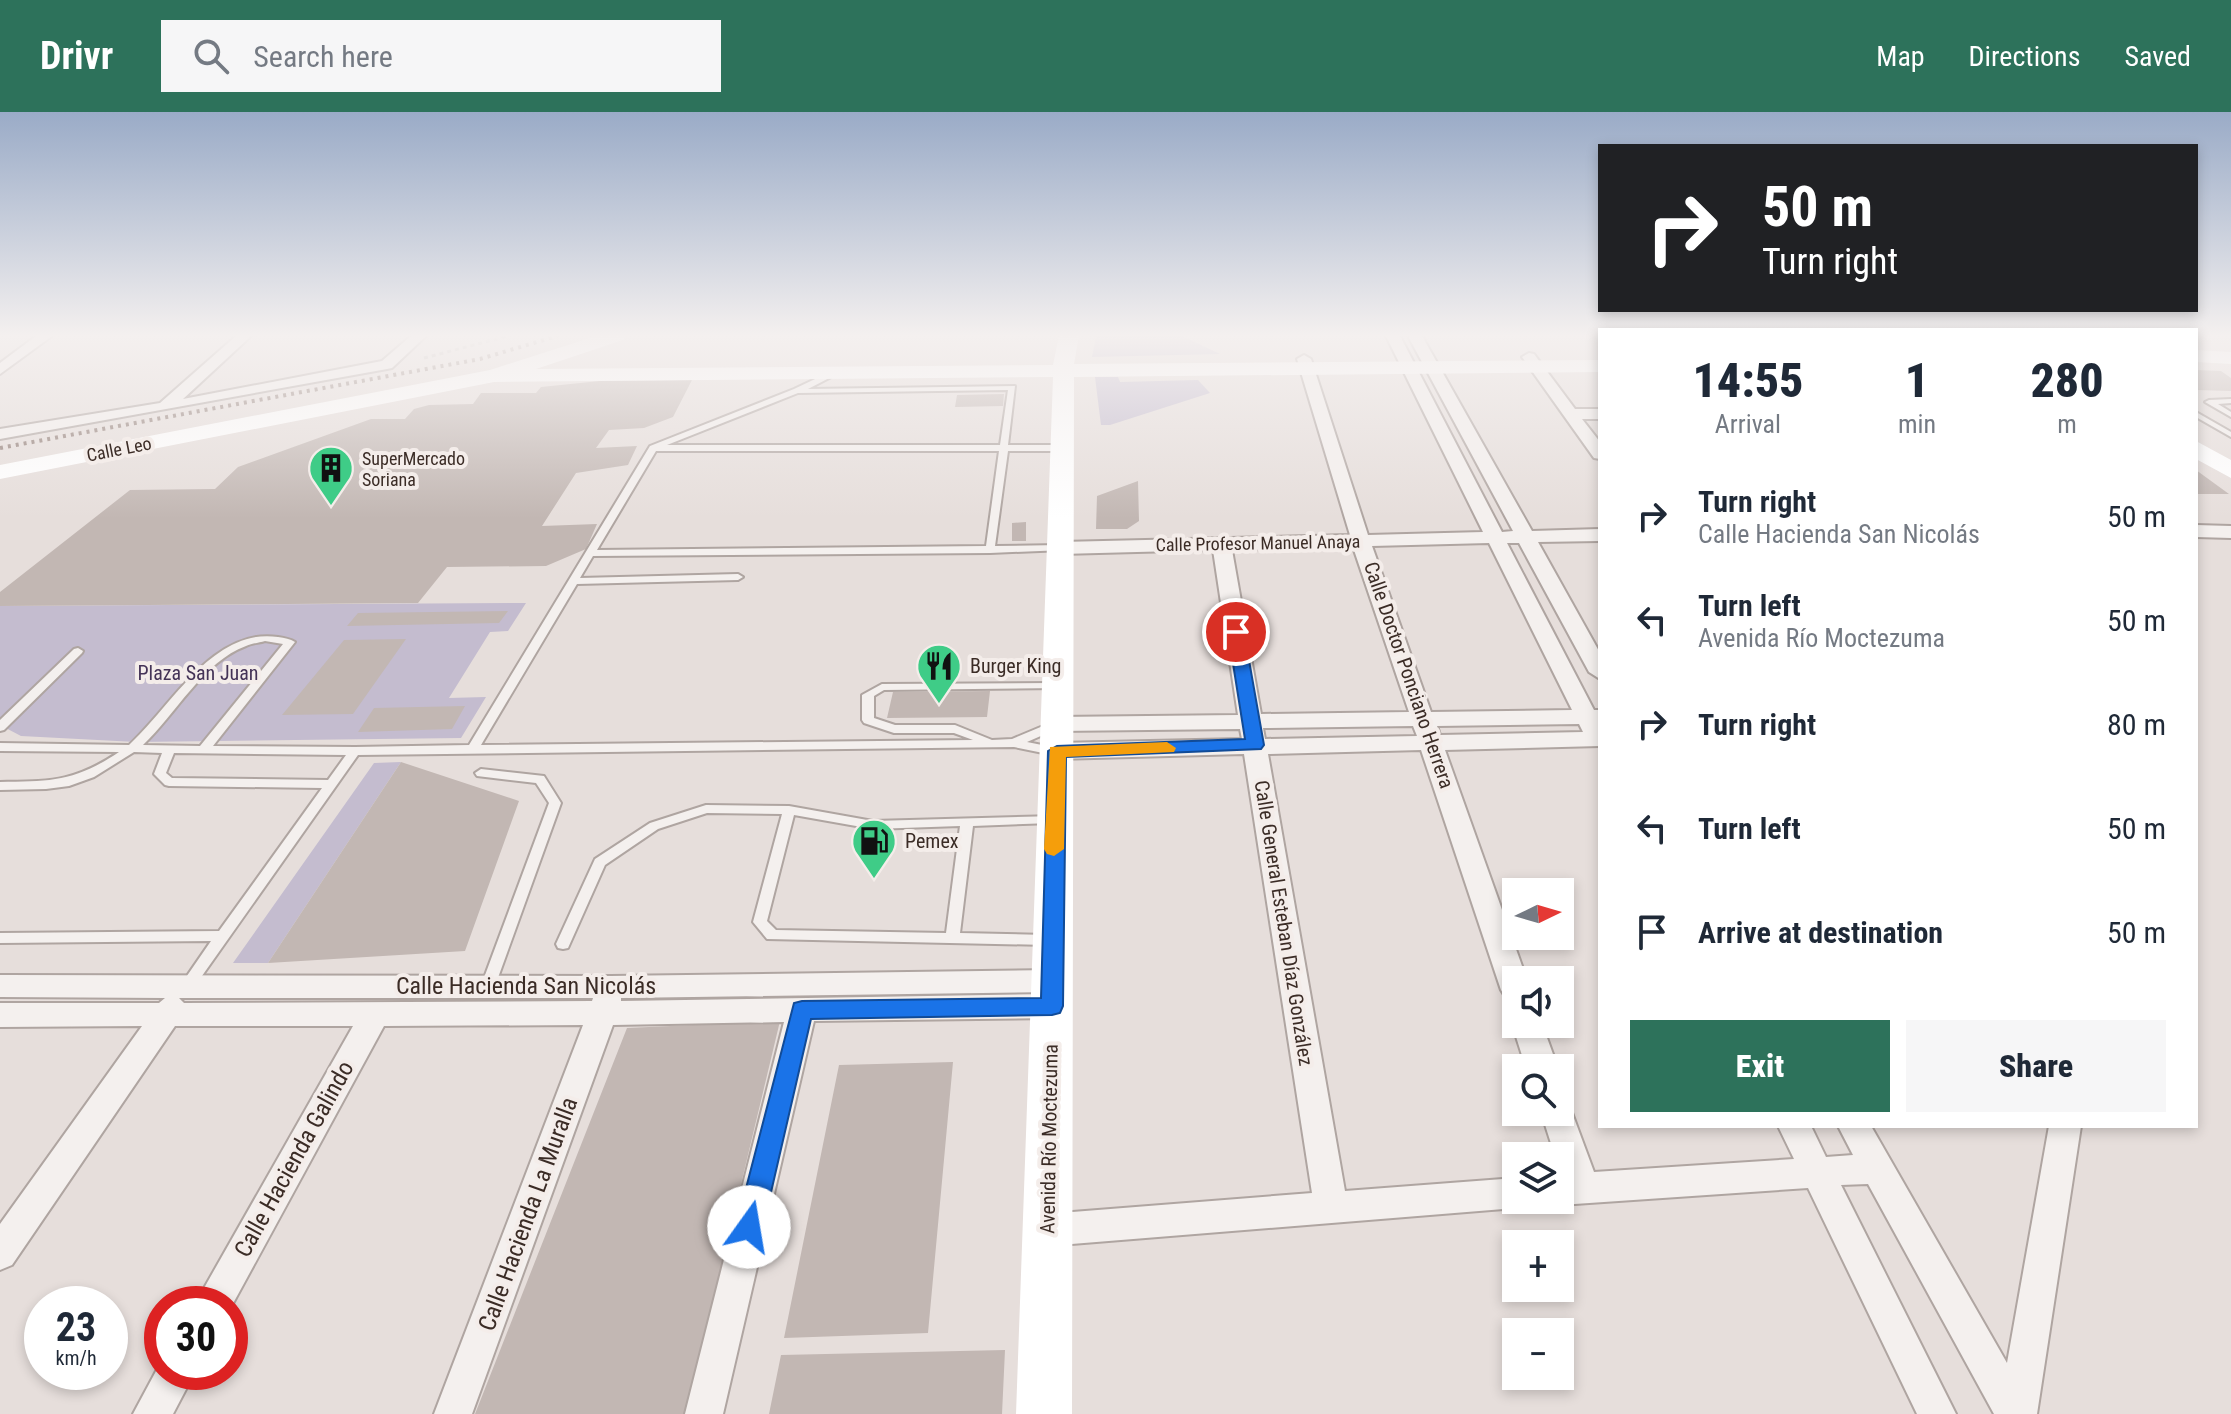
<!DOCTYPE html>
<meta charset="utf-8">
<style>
body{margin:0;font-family:"Roboto Condensed",sans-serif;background:#f6f6f7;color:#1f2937;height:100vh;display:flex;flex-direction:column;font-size:30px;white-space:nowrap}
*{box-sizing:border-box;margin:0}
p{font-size:26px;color:#747a83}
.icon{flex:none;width:44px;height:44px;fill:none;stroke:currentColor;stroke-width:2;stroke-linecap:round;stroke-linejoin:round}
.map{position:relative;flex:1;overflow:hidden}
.sheet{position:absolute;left:1598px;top:216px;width:600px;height:800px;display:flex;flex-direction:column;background:#fff;border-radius:0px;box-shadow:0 4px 12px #0003}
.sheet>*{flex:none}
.guide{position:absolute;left:1598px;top:32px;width:600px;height:168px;border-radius:0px;box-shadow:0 4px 12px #0003;background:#202124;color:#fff;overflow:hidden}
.needle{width:52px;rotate:85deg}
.tools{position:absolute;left:1502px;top:766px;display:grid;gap:16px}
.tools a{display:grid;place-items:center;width:72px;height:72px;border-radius:0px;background:#fff;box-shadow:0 4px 12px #0003;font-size:40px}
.speed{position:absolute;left:24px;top:1174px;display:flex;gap:16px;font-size:40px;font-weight:700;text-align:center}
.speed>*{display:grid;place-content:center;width:104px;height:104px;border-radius:50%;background:#fff;box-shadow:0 4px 12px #0003;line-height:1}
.speed small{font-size:20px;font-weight:400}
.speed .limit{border:12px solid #d22;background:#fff;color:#111}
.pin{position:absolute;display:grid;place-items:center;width:68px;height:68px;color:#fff;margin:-34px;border:4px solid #fff;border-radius:50%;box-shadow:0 2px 8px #0007}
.me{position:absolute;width:88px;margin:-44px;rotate:13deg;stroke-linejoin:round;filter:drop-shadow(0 0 6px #0008)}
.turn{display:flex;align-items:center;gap:28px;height:168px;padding:0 32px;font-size:36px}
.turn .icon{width:104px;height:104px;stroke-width:2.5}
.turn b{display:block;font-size:56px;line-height:68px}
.eta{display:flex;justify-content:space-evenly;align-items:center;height:136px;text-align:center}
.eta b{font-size:48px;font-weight:800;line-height:56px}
.cta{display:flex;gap:16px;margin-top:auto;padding:16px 32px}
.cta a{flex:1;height:92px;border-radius:0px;background:#2d725b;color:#fff;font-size:32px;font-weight:800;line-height:92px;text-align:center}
.cta a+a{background:#f6f6f7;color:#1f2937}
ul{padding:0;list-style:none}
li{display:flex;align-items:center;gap:24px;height:104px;padding:0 32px}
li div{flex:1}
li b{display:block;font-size:30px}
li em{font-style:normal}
header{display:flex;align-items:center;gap:48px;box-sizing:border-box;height:112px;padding:0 40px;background:#2d725b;color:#fff}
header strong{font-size:38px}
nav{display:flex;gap:44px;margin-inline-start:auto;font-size:28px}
.search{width:560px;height:72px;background:#f6f6f7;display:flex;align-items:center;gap:20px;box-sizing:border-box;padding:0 28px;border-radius:0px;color:#747a83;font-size:30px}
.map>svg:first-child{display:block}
.green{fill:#c4bccf}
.building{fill:#c2b7b3}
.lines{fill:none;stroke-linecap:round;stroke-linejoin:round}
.lane-casing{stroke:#afa5a1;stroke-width:4}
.street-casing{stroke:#afa5a1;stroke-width:4}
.path{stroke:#bcb5b2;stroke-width:3;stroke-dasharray:4 4;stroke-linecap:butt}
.lane{fill:#f4f0ee;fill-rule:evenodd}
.street{fill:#f4f0ee;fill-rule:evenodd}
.secondary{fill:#fff;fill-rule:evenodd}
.rail{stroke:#8f7c75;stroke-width:4;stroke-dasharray:3 5;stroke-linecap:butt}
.route{fill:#1a73e8;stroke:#114b97;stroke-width:2}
.slow{fill:#f59e0b}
.labels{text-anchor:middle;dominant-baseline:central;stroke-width:8;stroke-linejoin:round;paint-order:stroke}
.far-street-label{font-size:18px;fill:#3b2c26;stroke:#f4edea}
.far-poi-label{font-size:18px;fill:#3b2c26;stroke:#f4edea;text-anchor:start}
.poi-label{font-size:20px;fill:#3b2c26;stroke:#f4edea;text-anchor:start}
.park-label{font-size:20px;fill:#443357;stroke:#f4edea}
.street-label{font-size:20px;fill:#3b2c26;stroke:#f4edea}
.near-street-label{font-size:24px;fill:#3b2c26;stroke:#f4edea}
</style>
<header>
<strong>Drivr</strong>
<div class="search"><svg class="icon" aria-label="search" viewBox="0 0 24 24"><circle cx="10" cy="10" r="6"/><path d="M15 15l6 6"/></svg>Search here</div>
<nav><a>Map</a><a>Directions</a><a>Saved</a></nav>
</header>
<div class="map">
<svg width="2231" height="1302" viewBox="0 0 2231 1302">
<rect width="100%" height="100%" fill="#e6dedb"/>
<path class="green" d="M1096 224H1182L1220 242 1092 245Z
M1095 265H1118L1120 270 1198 268 1210 281 1110 313H1101Z
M526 491 508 519 490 520 449 586 486 585 461 626 136 630 21 624 0 613V494Z
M401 650 268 851H233L374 651Z"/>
<path class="building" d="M2196 258 2221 259 2231 266V279L2196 278Z
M692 268 673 305 644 316 609 318 596 336 637 334 628 353 576 361 542 414 597 412 586 437 546 454 447 455 418 491 0 494V480L130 378 215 377 238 355 371 307H405L414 297 429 293 473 292 481 281H536L541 275 600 269Z
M1004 282 1003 294 955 295 957 283Z
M2196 358 2229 382H2196Z
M1138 369 1139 409 1127 417H1096L1097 384Z
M1026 410V429H1012V411Z
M508 499 499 511 347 514 358 501Z
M406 527 353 602 282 603 344 528Z
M990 579 987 605 887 606 893 580Z
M465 594 452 617 358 620 374 596Z
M401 650 519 689 465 839 268 851Z
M780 909 686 1302H475L627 916Z
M953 950 928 1221 784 1226 839 953Z
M1005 1238 1002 1302H769L781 1243Z"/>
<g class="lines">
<g class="lane-casing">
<path id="lane" d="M832 259 836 261 835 263 808 277 1015 274 1008 333H1063L1067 336 1063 339H1008L995 434 1061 433 1064 434V438L990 441 593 444 580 466 738 462 743 465 738 468 577 472 481 633 973 628 954 621H894L864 611 862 608V583L882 572 1055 571 1059 572 1061 574 1059 576 884 578 874 584V606L895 613H955L992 628 1012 627 1055 609 1059 610 1061 613 1059 616 1027 630 1057 636 1059 639 1057 642 1053 643 1014 635 358 643 192 878 187 880 182 878 180 874 211 829 0 831V821L219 819 322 676 169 674 165 673 154 662 162 641 134 640 94 665 69 674 46 677 0 678V670C52 669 74 670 119 640L0 639V631L129 633C171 595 213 515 278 525 285 526 290 527 295 530L213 634 355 635 469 633 650 334 794 277ZM1008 278 1000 333H667L798 281ZM656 339H999L986 434 597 438ZM265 529 283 532 200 634 143 633C175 603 204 549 246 534 252 531 259 531 265 529ZM174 641 346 643 328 668 172 666 166 661Z
M2231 287V291L2218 292 2231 300V305L2205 290 2209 288Z
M2196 300 2231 320V325L2196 305Z
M78 536 83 539 82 541 4 618 0 619V608L74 537Z
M481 657 544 664 561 691 495 874 493 878 488 880 483 878 481 874 549 691 536 671 477 664 475 661Z
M706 693 789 694 873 709 1056 704 1058 707 1052 711 973 714 960 821 1047 823 1052 824 1054 828 1052 832 1047 833 767 827 753 810 782 702 707 701 658 717 605 753 568 836 563 837 558 836 556 832 595 747 650 711ZM794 703 873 717 960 714 946 821 776 818 767 809Z"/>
</g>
<g class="street-casing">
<path id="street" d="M36 224H52L0 262V251Z
M236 224H251L183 287 382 249 411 224H426L392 256 387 257 0 327V317L160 291Z
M1386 224H1400L1502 420 1513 419 1408 224H1422L1532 419 1600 417V429L1538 430 1600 541V567L1589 560 1519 431H1507L1594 598H1600V634L1445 638 1527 868H1516V889L1506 886 1501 878 1421 638 1268 642 1345 1079 1516 1066V1088H1530L1516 1096 1047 1134 1035 1129 1030 1118 1035 1107 1047 1102 1312 1081 1244 642 1057 647 1049 644 1045 639 1049 634 1057 631 1242 627 1240 617 1057 619 1049 617 1045 612 1049 607 1057 605 1238 603 1213 438 1061 442 1051 436 1061 430 1350 423 1297 247 1304 243 1311 247 1368 423 1483 420ZM1489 431 1572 598 1431 600 1372 434ZM1353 435 1409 600 1261 602 1232 438ZM1579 612 1583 620 1440 623 1437 614ZM1413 614 1417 624 1265 627 1263 616Z
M1529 241 1534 242 1575 297H1600V307H1582L1600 330V347L1594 346 1522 245Z
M2196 413 2231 414V426L2196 425Z
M1052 858 1062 861 1067 869 1062 877 1052 880 621 886V889L1052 882 1062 886 1067 894 1062 902 1052 906 814 909 723 1302H685L784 910 613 913 472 1302H434L583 913 384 914 230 1197V1192H195L353 914H175L12 1153 0 1158V1112L142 914 0 915V891H159L165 886 0 885V863L611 864ZM179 886H593L592 889 184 891Z
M1516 904V912H1542L1558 956H1526L1512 912Z
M1560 987 1568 990 1594 1060 1794 1047 1778 1014H1811L1826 1045 1853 1043 1838 1014H1871L2007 1251 2049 1014H2081L2037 1302H1994L1868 1072 1841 1073 1956 1302H1917L1808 1076 1560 1093 1548 1089 1560 1088V1044H1555L1541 1000H1560Z
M162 1248V1260H195L173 1302H133Z"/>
</g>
<path class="path" d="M424 246 508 224"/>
<use href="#lane" class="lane"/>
<use href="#street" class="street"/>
<path class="secondary" d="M596 224H626L623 228 536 257 1053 253 1059 224H1079L1074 252 1600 248V260L1074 265 1072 1302H1016L1053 265 494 270 0 367V353L490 258Z
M2196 238 2231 240V252L2196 250Z
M2196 329 2231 348V366L2196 347Z"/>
<path class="rail" d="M0 336 480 247 557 224"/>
</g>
<linearGradient id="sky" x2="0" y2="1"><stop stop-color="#9aabc7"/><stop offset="0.55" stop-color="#f4f0ef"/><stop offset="1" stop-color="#f4f0ef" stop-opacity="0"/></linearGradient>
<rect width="2231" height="406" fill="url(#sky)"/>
<path class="route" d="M1236 515 1244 520 1264 633 1261 637 1066 645 1063 894 1060 901 1052 903 811 907 763 1115 759 1124 749 1128 740 1124 736 1115 794 891 802 889 1041 886 1048 639 1057 634 1245 627 1228 520Z"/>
<path class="slow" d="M1167 630 1176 636 1174 640 1066 645 1064 737 1054 744 1047 742 1044 737 1050 635Z"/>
<defs>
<g id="building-pin" transform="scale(2.3)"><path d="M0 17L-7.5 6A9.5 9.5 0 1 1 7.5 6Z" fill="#3fcc87" stroke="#f4edea"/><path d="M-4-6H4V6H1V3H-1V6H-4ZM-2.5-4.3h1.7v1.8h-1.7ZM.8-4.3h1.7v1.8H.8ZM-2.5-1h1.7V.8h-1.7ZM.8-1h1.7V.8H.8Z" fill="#111"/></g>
<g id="restaurant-pin" transform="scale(2.3)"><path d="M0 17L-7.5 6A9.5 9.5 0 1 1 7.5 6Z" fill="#3fcc87" stroke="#f4edea"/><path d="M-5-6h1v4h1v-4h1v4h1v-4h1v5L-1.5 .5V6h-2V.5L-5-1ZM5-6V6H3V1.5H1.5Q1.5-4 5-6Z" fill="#111"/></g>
<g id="fuel-pin" transform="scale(2.3)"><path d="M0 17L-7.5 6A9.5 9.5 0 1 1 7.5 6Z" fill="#3fcc87" stroke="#f4edea"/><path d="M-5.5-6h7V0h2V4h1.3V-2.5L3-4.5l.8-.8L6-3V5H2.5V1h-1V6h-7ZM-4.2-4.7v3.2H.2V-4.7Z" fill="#111"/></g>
</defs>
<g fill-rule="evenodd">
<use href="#building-pin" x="331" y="356"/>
<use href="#restaurant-pin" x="939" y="554"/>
<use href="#fuel-pin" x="874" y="729"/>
</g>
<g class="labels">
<g class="far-street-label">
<text transform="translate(119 337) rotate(-11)">Calle Leo</text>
<text transform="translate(1258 431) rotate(-1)">Calle Profesor Manuel Anaya</text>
</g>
<g class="far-poi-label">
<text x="362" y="346">SuperMercado<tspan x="362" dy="21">Soriana</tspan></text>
</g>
<g class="poi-label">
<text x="970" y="554">Burger King</text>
<text x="905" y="729">Pemex</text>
</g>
<g class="park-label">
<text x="198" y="561">Plaza San Juan</text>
</g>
<g class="street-label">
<text transform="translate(1409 563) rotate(71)">Calle Doctor Ponciano Herrera</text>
<text transform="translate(1284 811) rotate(81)">Calle General Esteban Díaz González</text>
<text transform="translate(1049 1027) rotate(-89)">Avenida Río Moctezuma</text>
</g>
<g class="near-street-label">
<text x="526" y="874">Calle Hacienda San Nicolás</text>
<text transform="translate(294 1047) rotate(-61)">Calle Hacienda Galindo</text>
<text transform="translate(528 1102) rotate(-70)">Calle Hacienda La Muralla</text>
</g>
</g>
</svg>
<div class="tools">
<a><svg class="needle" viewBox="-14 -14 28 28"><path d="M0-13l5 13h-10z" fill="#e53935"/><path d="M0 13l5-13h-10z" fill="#747a83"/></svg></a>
<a><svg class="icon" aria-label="sound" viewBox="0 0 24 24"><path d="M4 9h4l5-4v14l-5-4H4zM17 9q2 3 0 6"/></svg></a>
<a><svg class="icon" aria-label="search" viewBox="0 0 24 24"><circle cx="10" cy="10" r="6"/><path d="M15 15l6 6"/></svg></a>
<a><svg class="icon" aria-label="layers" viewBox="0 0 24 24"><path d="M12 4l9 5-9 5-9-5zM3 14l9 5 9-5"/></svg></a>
<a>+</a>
<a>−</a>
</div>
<div class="speed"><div>23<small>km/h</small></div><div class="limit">30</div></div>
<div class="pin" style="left:1236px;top:520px;background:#d93025"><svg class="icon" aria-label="arrive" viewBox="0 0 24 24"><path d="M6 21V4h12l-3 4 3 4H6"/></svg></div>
<svg class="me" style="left:749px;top:1115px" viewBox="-20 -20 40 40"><circle r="19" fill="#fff"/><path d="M0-13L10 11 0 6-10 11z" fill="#1a73e8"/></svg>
<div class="guide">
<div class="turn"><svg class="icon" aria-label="right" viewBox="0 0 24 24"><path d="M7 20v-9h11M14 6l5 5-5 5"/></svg><div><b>50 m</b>Turn right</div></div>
</div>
<section class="sheet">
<div class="eta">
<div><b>14:55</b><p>Arrival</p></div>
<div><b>1</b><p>min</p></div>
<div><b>280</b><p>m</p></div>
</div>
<ul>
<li><svg class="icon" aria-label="right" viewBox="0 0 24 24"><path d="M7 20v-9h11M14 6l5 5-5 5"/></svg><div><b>Turn right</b><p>Calle Hacienda San Nicolás</p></div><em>50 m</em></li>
<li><svg class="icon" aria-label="left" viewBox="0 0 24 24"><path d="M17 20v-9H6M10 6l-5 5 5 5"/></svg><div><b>Turn left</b><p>Avenida Río Moctezuma</p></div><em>50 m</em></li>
<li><svg class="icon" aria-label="right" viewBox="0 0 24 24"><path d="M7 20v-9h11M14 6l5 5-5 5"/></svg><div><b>Turn right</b></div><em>80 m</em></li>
<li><svg class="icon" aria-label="left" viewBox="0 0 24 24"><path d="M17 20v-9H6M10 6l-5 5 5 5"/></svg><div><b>Turn left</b></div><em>50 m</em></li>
<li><svg class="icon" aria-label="arrive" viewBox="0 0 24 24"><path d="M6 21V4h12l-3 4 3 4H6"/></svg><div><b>Arrive at destination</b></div><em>50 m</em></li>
</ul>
<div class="cta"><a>Exit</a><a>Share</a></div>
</section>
</div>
